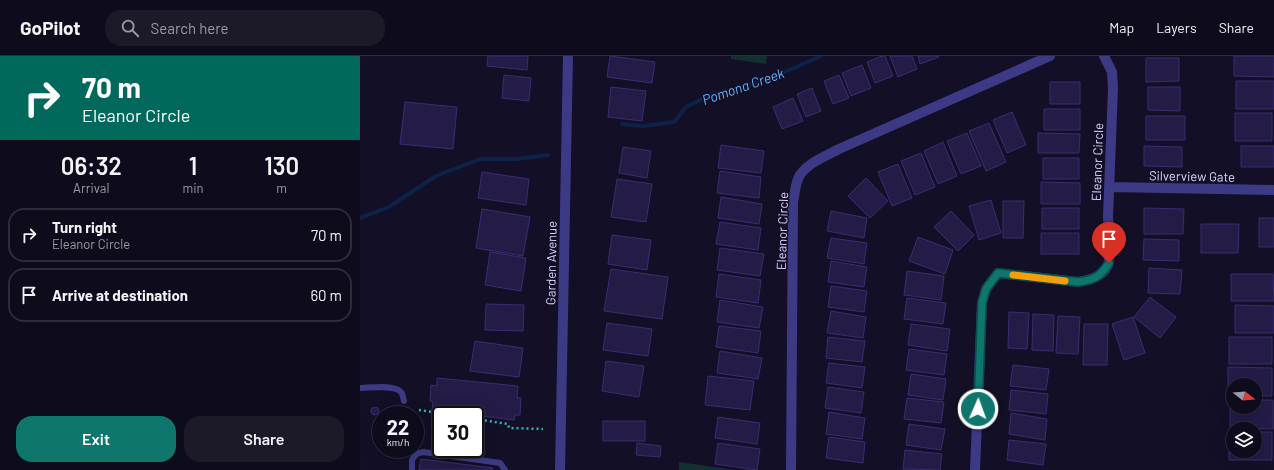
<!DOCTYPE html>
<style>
body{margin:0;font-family:Barlow,sans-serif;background:#1c1929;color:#f1f3f6;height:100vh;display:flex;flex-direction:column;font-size:15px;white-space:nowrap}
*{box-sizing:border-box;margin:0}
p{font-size:13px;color:#9b9ba3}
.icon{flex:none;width:22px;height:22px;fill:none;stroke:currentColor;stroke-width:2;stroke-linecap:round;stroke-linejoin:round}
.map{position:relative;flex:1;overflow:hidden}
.drawer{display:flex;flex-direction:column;background:#0e0b1c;width:360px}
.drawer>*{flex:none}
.hud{background:#00695c;color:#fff;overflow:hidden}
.needle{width:26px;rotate:107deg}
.controls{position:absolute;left:866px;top:322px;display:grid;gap:8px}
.controls a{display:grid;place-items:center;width:36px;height:36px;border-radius:50%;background:#0e0b1c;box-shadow:0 4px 16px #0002,0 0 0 1px #2e2b3b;font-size:20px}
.speed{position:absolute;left:12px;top:350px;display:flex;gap:8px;font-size:20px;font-weight:700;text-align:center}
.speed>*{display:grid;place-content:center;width:52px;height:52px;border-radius:50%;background:#0e0b1c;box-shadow:0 4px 16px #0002,0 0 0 1px #2e2b3b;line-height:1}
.speed small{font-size:10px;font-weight:400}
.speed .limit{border:2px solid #111;border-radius:6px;background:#fff;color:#111}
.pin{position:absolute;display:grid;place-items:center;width:34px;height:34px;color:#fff;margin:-41px -17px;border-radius:50% 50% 50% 0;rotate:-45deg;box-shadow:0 0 4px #0007}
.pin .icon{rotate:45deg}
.me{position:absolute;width:44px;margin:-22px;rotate:2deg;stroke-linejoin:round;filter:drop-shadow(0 0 3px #0008)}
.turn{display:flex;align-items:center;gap:14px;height:84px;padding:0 16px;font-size:18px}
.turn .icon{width:52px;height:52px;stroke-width:2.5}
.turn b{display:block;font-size:28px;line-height:34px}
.eta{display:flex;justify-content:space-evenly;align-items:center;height:68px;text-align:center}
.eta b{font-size:24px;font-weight:600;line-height:28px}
.cta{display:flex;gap:8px;margin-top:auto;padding:8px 16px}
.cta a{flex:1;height:46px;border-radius:16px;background:#0f766e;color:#fff;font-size:16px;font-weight:600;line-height:46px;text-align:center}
.cta a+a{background:#1c1929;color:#f1f3f6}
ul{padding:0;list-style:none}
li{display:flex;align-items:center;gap:12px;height:54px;margin:0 8px 6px;padding:0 8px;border:2px solid #2e2b3b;border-radius:16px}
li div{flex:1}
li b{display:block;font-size:15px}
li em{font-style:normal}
header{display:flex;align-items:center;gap:24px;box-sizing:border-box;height:56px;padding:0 20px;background:#0e0b1c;border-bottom:1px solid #2e2b3b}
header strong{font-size:19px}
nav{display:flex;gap:22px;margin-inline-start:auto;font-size:14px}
.search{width:280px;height:36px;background:#1c1929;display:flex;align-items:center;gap:10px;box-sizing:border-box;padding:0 14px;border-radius:16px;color:#9b9ba3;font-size:15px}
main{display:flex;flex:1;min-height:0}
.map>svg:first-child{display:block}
.green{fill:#12302f}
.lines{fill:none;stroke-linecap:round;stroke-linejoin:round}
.stream{stroke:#0c2248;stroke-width:4}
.building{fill:#241b47;stroke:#3b2d73}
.path{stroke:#2fb8b0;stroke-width:2.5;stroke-dasharray:2 3;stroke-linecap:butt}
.service{stroke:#3d3a85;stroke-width:6}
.minor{stroke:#3d3a85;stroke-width:10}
.route-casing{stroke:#0a4d48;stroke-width:10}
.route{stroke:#0f766e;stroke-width:7}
.slow{stroke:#f59e0b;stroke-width:7}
.labels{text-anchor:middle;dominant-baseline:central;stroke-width:3;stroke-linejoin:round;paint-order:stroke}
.street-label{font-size:13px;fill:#d9d4ff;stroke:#130f26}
.water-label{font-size:14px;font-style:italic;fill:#62b6ff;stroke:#130f26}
</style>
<header>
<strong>GoPilot</strong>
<div class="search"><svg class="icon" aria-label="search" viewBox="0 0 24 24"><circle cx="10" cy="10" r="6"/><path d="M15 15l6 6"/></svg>Search here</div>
<nav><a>Map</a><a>Layers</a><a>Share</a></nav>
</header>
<main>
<section class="drawer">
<div class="hud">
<div class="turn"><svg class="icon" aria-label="right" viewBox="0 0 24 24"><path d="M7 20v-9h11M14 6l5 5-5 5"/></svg><div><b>70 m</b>Eleanor Circle</div></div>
</div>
<div class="eta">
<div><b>06:32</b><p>Arrival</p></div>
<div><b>1</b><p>min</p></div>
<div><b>130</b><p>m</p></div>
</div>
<ul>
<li><svg class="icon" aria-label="right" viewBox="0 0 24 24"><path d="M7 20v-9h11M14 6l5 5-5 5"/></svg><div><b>Turn right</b><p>Eleanor Circle</p></div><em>70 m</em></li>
<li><svg class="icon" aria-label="arrive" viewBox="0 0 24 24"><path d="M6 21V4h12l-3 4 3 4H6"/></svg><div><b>Arrive at destination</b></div><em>60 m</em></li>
</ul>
<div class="cta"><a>Exit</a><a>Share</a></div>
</section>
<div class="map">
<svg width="914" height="414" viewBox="0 0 914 414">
<rect width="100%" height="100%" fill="#130f26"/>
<path class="green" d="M371 0H407L406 8 371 3Z
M319 406 376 414H319Z"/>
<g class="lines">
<path class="stream" d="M262 68 283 70 314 66 326 51 350 39 392 28 420 18 461 0
M0 162 29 151 76 120 120 103H157L188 99"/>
</g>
<path class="building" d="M128 0H168L167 14 127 10Z
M250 0 295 6 292 27 247 21Z
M522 0H525L533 20 515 27 507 6Z
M530 0H552L557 13 538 21Z
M558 0H578L579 1 560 8Z
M874 0H914V21L874 20Z
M786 2H819V25L786 26Z
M502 9 511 32 491 40 482 17Z
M144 19 171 22 169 45 142 42Z
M479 19 489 42 473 48 464 25Z
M876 25H914V53H876Z
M690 26H720V48H690Z
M251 31 286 35 282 65 248 61Z
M788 31H820V55L788 54Z
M452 32 461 55 446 61 437 38Z
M433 42 443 65 422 73 413 51Z
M45 46 97 51 93 93 40 88Z
M684 53H720V74H684Z
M652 56 666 89 647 97 633 64Z
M875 57H912V85H875Z
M786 60H825V84H786Z
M629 67 646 106 626 115 609 75Z
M607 77 621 110 601 118 587 85Z
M678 77 720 78 719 97H678Z
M583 86 597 120 578 128 564 95Z
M361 89 404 95 401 117 358 112Z
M784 90 822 91V111L784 110Z
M881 90H914V111H881Z
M263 91 291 95 287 122 259 117Z
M561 97 575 131 555 139 541 105Z
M683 102H719V123H683Z
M538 108 552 142 532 150 518 116Z
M360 115 401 121 399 142 357 137Z
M122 116 169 123 166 149 118 142Z
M506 122 528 145 510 162 488 140Z
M257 123 292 128 286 166 251 161Z
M681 126 720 127V148H681Z
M361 141 402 148 399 168 358 162Z
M631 144 641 177 619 184 609 150Z
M643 145H664L663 182H643Z
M682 152H719V173H682Z
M784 152 824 153 823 178H784Z
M122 153 170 161 163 200 116 192Z
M471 155 507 162 504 182 467 175Z
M591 155 614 179 598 195 574 171Z
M899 162H914V191H899Z
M360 166 401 172 398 194 356 188Z
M841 168H879L878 197H841Z
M681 177H719V198H681Z
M252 179 291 184 287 214 248 208Z
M558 181 593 194 585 218 549 205Z
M471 182 507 187 504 208 467 202Z
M784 183 819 184V205L783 204Z
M360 192 404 198 400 220 357 214Z
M130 196 166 202 161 235 125 229Z
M471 205 507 211 504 231 468 226Z
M789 212 822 214 820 238 788 237Z
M251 213 308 221 302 263 244 255Z
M547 215 584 220 581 244 544 239Z
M359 218 401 224 398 247 356 241Z
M871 218H913L914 245H871Z
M471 230 507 235 504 256 468 251Z
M790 241 816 261 800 282 774 261Z
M547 242 586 247 583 268 544 263Z
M360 244 403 251 399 272 357 266Z
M126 248 164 249 163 275 125 274Z
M875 249 914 250V277H875Z
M471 255 506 261 503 282 467 277Z
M649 256 669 257 667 293 648 292Z
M673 258 694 259 693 295 672 294Z
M698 260 720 261 718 298 696 297Z
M773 261 785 297 764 304 752 268Z
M247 267 292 273 288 300 243 294Z
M551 268 590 273 587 295 548 289Z
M724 268H748L747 309H723Z
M359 270 401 275 398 297 356 291Z
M468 281 505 285 502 306 466 302Z
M869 281H912V308H869Z
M115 285 163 292 159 321 110 315Z
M549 293 587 298 584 319 546 314Z
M360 295 402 302 398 323 357 317Z
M246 305 284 310 279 341 242 335Z
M469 307 505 311 502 332 466 327Z
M653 309 689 313 686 334 650 330Z
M868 311 912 312V340H895V329H873V339H868Z
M551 318 586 323 583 344 548 339Z
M348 320 394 325 390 354 345 349Z
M77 322 158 330 157 342H161L160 359H155L154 364 72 354 73 346 70 345 71 329 77 330Z
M468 331 504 336 501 357 465 352Z
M651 334 688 338 686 358 649 354Z
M547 342 584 346 581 367 544 363Z
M870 344H873V351H895V344H913V373L870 372Z
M11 355a4 4 0 1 1 8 0a4 4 0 1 1-8 0Z
M469 356 505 362 502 383 466 378Z
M651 357 687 363 685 384 649 378Z
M358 361 400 367 397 388 355 382Z
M243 365H285V385H243Z
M549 368 585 373 581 394 546 389Z
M869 376H873V395H895V376H912V404H869Z
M469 381 505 386 503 407 466 402Z
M649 384 686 388 683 409 647 404Z
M277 387 301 390 300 401 276 399Z
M358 387 400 393 397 414 355 408Z
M545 394 582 398 580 414 543 413Z
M61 403 133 412 132 414H59Z"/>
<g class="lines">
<path class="path" d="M59 354 91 359
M115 363 148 368 149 372 183 373"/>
<path class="service" d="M0 332C9 332 35 328 41 336 43 338 43 342 44 345
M52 414V404L56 398 63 396 140 407 145 414"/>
<path class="minor" d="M749 131 914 134
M200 414 208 0
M431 414 433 146C435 138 435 126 440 119 449 106 466 100 479 93L690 0
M615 414 622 247 626 233 638 217 718 226C730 224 746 220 749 206 749 202 748 198 748 194 749 182 749 173 748 161L753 32 752 16 744 0"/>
</g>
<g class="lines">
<g class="route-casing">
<path id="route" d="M618 353 622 247 626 233 638 217 718 226C734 224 740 221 749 207"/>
</g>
<use href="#route" class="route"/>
<path class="slow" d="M653 219 705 225"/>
</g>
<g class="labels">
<g class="street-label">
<text transform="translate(737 106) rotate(-88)">Eleanor Circle</text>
<text transform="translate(832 120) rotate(1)">Silverview Gate</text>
<text transform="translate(422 175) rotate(-88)">Eleanor Circle</text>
<text transform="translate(191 207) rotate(-89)">Garden Avenue</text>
</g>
<g class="water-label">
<text transform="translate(383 30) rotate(-19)">Pomona Creek</text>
</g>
</g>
</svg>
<div class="controls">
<a><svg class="needle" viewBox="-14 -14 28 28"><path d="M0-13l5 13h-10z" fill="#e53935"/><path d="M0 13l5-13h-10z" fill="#9b9ba3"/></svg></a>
<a><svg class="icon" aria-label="layers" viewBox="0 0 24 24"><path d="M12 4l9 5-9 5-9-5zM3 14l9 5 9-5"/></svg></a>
</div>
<div class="speed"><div>22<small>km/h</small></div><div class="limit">30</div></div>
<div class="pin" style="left:749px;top:207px;background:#d93025"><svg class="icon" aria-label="arrive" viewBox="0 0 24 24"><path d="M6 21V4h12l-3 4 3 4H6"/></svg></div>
<svg class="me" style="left:618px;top:353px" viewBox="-20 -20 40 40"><circle r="17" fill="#0f766e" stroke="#fff" stroke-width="3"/><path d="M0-11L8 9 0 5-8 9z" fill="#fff"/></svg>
</div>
</main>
